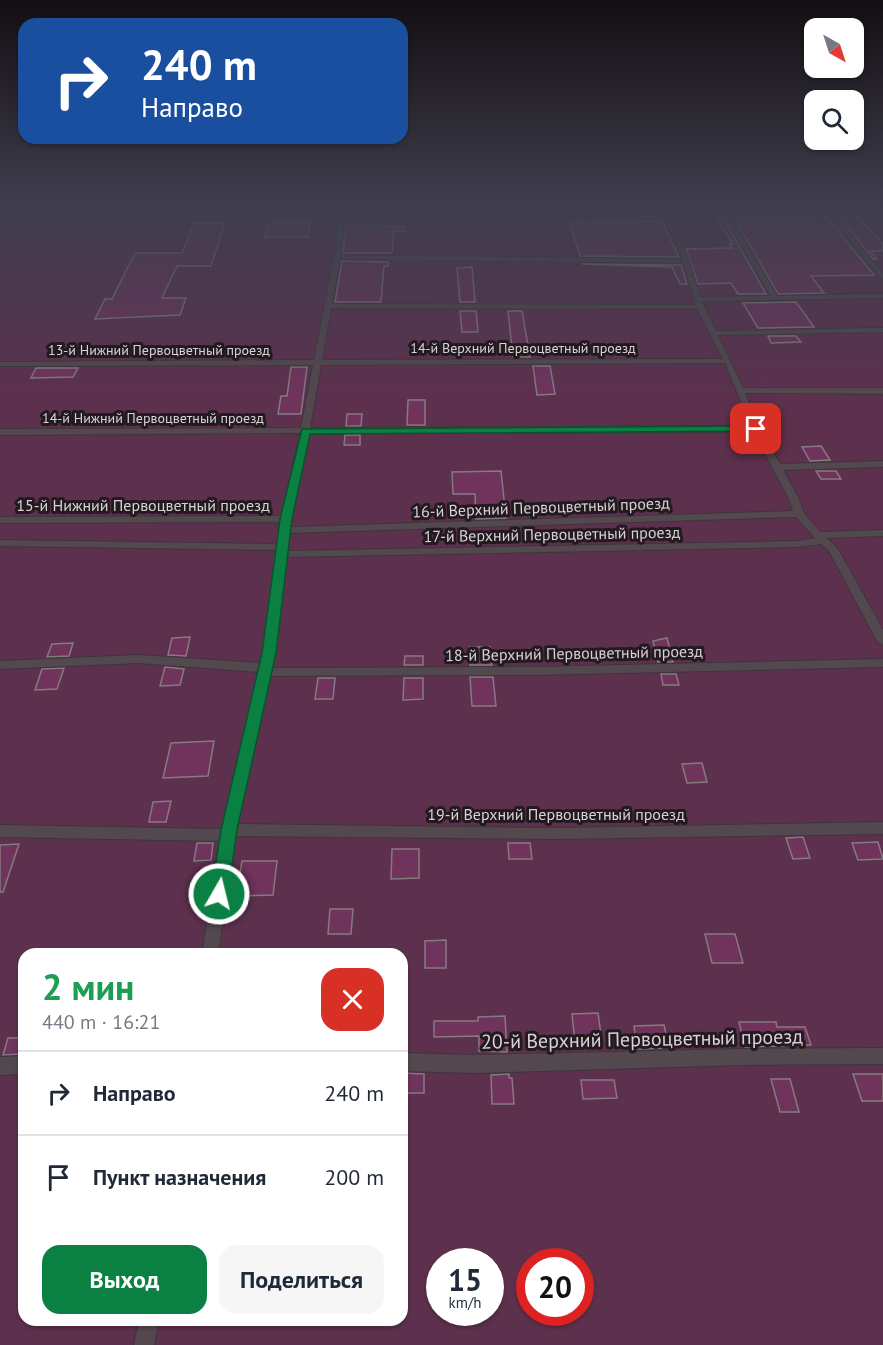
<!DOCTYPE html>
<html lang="ru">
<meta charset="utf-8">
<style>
body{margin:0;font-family:"PT Sans",sans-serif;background:#f6f6f7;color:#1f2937;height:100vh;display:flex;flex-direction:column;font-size:22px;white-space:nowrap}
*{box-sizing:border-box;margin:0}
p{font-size:20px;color:#747a83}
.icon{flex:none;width:33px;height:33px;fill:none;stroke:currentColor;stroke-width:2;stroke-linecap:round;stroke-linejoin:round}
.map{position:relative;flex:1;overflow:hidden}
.sheet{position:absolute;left:18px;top:948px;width:390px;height:378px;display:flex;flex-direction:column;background:#fff;border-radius:18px;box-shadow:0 2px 4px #0004}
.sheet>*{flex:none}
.top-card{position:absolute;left:18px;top:18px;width:390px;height:126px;border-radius:18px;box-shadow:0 2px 4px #0004;background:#1a4fa0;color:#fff;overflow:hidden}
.needle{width:39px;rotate:141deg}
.tools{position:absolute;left:804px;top:18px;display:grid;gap:12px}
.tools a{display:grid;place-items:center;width:60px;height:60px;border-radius:12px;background:#fff;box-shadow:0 2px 4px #0004;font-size:30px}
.speed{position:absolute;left:426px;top:1248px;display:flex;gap:12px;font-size:30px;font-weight:700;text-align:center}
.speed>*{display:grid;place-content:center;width:78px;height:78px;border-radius:50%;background:#fff;box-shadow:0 2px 4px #0004;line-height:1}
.speed small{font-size:15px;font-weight:400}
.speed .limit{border:9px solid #d22;background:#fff;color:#111}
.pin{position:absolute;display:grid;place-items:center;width:51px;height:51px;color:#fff;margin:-26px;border-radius:12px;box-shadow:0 3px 9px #0006}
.me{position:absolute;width:66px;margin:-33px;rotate:8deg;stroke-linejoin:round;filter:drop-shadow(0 0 4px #0008)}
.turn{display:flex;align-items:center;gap:21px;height:126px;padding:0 24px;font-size:27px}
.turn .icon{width:78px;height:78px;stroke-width:2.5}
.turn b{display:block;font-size:42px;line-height:51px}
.round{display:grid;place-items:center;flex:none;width:63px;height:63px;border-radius:18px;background:#f6f6f7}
.headline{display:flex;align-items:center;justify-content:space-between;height:102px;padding:0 24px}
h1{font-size:36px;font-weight:600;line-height:45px;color:#1e9e55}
.action{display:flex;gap:12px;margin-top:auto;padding:12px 24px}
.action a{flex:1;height:69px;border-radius:18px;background:#0b8043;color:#fff;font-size:24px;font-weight:600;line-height:69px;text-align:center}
.action a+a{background:#f6f6f7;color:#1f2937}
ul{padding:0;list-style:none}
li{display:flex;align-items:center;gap:18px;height:84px;padding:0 24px;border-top:2px solid #e0e1e3}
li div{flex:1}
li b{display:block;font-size:22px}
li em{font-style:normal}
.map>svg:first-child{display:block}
.green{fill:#5d314e;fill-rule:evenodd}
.building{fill:#6f335c;stroke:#867a81;stroke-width:1.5}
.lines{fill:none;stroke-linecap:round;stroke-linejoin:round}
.service-casing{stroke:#3d363b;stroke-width:2}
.service{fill:#53484e;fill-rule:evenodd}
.route{fill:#0b8043;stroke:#07532c;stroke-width:1.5}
.labels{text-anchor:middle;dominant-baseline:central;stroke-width:6;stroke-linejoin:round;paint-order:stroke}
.far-street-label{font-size:14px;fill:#d8d2d6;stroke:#231a20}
.street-label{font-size:16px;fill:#d8d2d6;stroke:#231a20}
.near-street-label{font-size:20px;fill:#d8d2d6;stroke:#231a20}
</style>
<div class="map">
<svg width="883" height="1345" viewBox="0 0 883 1345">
<rect width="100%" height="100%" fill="#231a20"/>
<path class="green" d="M0 208H883V1345H0ZM24 954H402V1320H24ZM440 1262H490V1312H440ZM530 1262H580V1312H530Z"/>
<path class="building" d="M720 212 766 294H738L731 283 698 284 686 249 732 248 729 244H733L714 213Z
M731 212H744L747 217 755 219 813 218 810 215H825L874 275 811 276 824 293 778 294Z
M837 214H855L883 244V251H870L877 259H873Z
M662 221 679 257 580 256 570 223Z
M269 222H310L308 237H265Z
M194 223H225L211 266H177L162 298H186L180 315 95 319 105 299H112L135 253H182Z
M346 225 405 227V231H394L392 253H343Z
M342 261 388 262V266H384L381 302H335Z
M582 264 681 265 687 284H680L672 267Z
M472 267 475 302H460L457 268Z
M796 302 814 327 758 328 743 303Z
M460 311H476L478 332H462Z
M508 311H522L530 357H513Z
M768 336H796L801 342 771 343Z
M533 366H550L555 394 537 395Z
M291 367H307L301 414H278L281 396H287Z
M36 368H78L73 377 31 378Z
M408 400H425V425H407Z
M347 414H362L361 426H346Z
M345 435H360V445H344Z
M821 446 830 460 810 461 802 447Z
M501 471 506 518 476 519 475 494H453L452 472Z
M816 471H836L841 479H821Z
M190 637 186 656 168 655 172 638Z
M667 638 673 662H658L653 641Z
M73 643 69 656 47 657 52 644Z
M469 647H490L492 665H470Z
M405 656H423V665H404Z
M165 667 184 669 180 685 160 686Z
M64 668 57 689 35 690 42 669Z
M661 674H676L679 685H663Z
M470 677H493L496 706H472Z
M318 678H335L333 699H315Z
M404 678H423V699L403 700Z
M214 741 208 776 163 778 171 743Z
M702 763 707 782 687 783 682 764Z
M171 801 166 822H149L153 802Z
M803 837 810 858 793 859 786 838Z
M878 842 883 859 858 860 852 843Z
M197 843H213L211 860 194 861Z
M508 843H530L532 859H509Z
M19 844 3 892H0V845Z
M392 849H419V878L391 879Z
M242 861H277L273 895 236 896Z
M330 909H353L351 934H328Z
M705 934H735L743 963H712Z
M446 940V968H425V941Z
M598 1013 602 1042 575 1043 572 1014Z
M505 1016 507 1052 479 1051V1036L434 1037V1021H478V1017Z
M739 1022H776L777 1027H805L811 1045 745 1047Z
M664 1025 669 1048 637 1049 634 1026Z
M8 1038H24V1054L3 1055Z
M402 1073 424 1074V1093H402Z
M509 1074V1078H512L514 1104H492L491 1075Z
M853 1074H883V1101H862Z
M771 1079H790L799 1112H780Z
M581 1080H614L617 1098 583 1099Z"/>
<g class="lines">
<g class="service-casing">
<path id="service" d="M21 208H28L20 217 338 216 339 208H345L344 219 380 221 663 215 660 208H666L689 261 700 297 770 296 720 208H726L777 296 883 294V298L702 301 716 331 883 328V332L718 335 743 388H883V394L745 393 760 429 780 464 883 461V467L783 470 798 497 804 513 820 532 883 530V536L827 538 838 549 883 630V645L877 641 829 551 821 544 799 547 286 557 272 668 535 667 883 659V667L535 675 270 676 237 824 556 828 883 822V834L556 839 235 836 218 954H202L220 841 0 837V825L222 829 259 672 138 663 0 669V661L138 655 261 663 277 550 0 546V540L278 544 281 522 0 523V517L282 516 300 433 0 435V429L301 428 313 365 0 366V362L314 360 334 257 338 220 17 221 0 237V231ZM665 219 682 259 341 255 344 223 380 225ZM340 259 683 263 696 305 332 304ZM331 308 697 309 723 359 322 360ZM725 363 751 426 310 428 321 365ZM753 432 788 497 793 511 290 527 309 433ZM796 517 815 538 799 541 287 551 289 533Z
M822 208H829L883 274V280Z
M883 1048V1064L742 1065 474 1073 402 1071V1053L474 1055 742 1049Z
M24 1056V1074L0 1075V1057Z
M139 1320H159L154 1345H134Z"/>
</g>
<use href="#service" class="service"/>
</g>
<linearGradient id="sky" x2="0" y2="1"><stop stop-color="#130e12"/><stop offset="0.52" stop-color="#3f3e4e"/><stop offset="1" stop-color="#3f3e4e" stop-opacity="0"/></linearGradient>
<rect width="883" height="397" fill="url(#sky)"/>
<path class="route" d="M756 426 761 429 759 431 310 434 292 519 276 653 237 830 228 894 225 900 219 902 213 900 211 894 221 830 262 653 280 519 302 429Z"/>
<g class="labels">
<g class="far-street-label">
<text x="523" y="348">14-й Верхний Первоцветный проезд</text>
<text x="159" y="350">13-й Нижний Первоцветный проезд</text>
<text x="153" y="418">14-й Нижний Первоцветный проезд</text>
</g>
<g class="street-label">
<text x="143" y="505">15-й Нижний Первоцветный проезд</text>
<text transform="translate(541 507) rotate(-2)">16-й Верхний Первоцветный проезд</text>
<text transform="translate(552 534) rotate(-1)">17-й Верхний Первоцветный проезд</text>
<text transform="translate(574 653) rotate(-1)">18-й Верхний Первоцветный проезд</text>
<text x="556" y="814">19-й Верхний Первоцветный проезд</text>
</g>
<g class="near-street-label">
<text transform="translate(642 1039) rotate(-1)">20-й Верхний Первоцветный проезд</text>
</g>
</g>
</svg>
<div class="tools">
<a><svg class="needle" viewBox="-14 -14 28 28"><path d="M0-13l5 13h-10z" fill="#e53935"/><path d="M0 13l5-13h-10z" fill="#747a83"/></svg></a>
<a><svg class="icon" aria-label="search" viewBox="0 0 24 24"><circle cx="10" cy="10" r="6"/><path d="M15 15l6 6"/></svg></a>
</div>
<div class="speed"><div>15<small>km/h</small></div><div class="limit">20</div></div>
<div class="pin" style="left:756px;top:429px;background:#d93025"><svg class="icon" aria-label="arrive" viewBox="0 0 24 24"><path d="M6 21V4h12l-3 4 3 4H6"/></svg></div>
<svg class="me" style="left:219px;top:894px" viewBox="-20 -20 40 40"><circle r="17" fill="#0b8043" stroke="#fff" stroke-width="3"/><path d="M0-11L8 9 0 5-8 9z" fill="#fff"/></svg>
<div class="top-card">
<div class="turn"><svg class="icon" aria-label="right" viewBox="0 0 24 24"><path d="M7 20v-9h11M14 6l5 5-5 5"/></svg><div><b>240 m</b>Направо</div></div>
</div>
<section class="sheet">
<div class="headline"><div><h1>2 мин</h1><p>440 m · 16:21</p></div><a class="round" style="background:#d93025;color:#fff"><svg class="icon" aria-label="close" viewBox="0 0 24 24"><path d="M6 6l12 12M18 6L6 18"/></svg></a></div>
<ul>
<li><svg class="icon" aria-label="right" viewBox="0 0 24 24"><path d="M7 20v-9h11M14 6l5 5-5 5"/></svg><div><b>Направо</b></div><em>240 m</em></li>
<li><svg class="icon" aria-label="arrive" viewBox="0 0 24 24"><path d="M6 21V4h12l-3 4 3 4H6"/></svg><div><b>Пункт назначения</b></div><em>200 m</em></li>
</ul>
<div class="action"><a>Выход</a><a>Поделиться</a></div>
</section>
</div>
